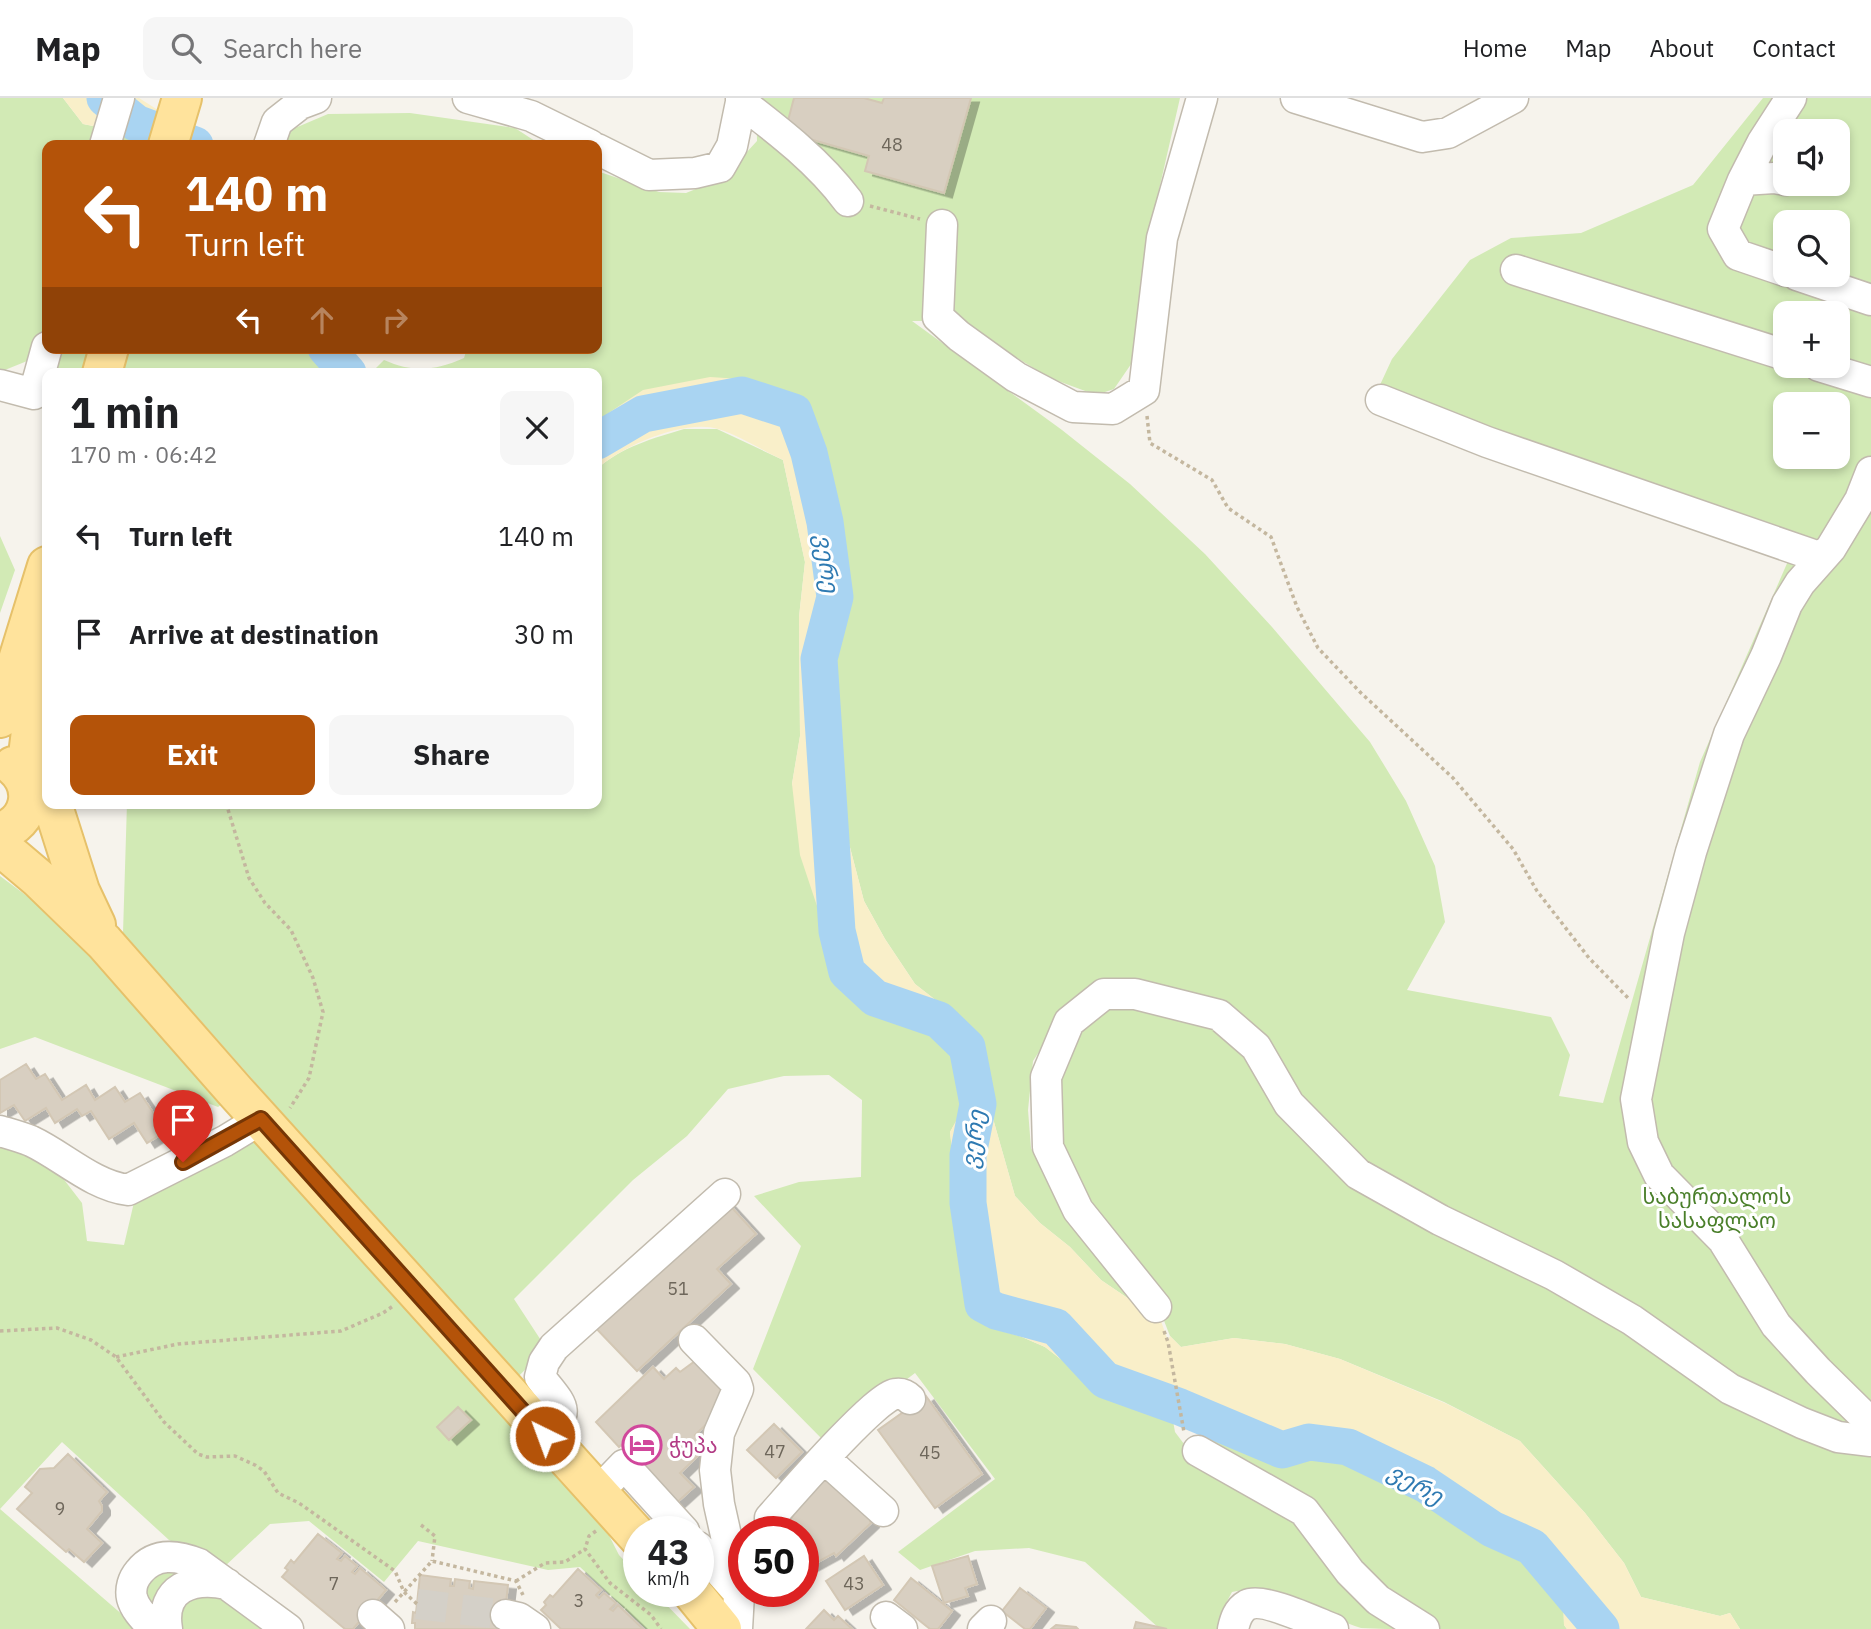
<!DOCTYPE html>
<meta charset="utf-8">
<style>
body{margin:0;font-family:"IBM Plex Sans","Noto Sans Georgian",sans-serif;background:#f6f6f6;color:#202124;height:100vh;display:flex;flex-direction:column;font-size:26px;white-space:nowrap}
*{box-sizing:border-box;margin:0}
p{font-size:23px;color:#757577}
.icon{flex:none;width:38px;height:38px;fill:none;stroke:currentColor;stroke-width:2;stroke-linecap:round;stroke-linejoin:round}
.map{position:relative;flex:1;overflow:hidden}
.sheet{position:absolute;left:42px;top:270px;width:560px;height:441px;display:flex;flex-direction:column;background:#fff;border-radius:14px;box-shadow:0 4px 10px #0003}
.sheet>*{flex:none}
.banner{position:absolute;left:42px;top:42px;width:560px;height:214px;border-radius:14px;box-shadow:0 4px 10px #0003;background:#b45309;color:#fff;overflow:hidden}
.fabs{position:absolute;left:1773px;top:21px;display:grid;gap:14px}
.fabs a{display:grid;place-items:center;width:77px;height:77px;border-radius:14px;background:#fff;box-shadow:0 4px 10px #0003;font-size:35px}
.speed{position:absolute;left:623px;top:1418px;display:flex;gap:14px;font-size:35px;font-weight:700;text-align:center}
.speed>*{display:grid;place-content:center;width:91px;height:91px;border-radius:50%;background:#fff;box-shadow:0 4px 10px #0003;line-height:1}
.speed small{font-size:18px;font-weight:400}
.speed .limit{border:10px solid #d22;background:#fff;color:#111}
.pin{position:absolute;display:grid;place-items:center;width:60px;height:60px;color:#fff;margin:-72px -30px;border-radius:50% 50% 50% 0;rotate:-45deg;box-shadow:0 0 7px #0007}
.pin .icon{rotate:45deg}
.me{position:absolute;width:77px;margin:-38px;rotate:318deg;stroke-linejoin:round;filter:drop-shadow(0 0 5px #0008)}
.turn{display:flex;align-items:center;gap:24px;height:147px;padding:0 28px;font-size:32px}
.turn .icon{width:91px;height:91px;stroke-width:2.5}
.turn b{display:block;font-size:49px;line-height:60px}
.lanes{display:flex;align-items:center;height:66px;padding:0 28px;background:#0003;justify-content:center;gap:35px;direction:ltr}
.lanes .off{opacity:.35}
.round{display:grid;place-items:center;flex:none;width:74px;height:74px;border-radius:14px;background:#f6f6f6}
.overview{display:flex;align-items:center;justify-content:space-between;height:119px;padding:0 28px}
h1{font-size:42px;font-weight:700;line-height:52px}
.cta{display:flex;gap:14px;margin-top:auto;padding:14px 28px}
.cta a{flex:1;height:80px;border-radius:14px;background:#b45309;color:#fff;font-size:28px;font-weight:700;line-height:80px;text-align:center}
.cta a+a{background:#f6f6f6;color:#202124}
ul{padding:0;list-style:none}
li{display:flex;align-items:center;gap:21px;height:98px;padding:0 28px}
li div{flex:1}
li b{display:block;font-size:26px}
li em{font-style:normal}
header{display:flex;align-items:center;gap:42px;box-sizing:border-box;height:98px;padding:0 35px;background:#fff;border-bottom:2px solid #e0e0e0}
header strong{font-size:33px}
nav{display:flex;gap:38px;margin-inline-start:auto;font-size:24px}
.search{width:490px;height:63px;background:#f6f6f6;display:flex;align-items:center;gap:18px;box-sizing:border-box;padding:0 24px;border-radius:14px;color:#757577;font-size:26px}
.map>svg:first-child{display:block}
.green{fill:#d2eab5;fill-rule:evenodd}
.sand{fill:#f9efc9}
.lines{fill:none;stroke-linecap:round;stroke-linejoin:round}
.river{stroke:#a9d4f2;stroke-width:37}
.building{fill:#d8cfc1;stroke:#d3c7b4;stroke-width:2;filter:url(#shadow)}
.minor-tunnel{stroke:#d4d0c8;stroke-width:30;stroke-dasharray:30 15;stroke-linecap:butt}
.minor-casing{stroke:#c2bbae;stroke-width:33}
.major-casing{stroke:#e6c16a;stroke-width:42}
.path{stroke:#c4b79f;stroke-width:3.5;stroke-dasharray:3.5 3.5;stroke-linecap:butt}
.minor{stroke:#fff;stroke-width:30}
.major{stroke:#ffe39c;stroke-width:38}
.route-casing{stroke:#753606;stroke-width:18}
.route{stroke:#b45309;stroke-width:12}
.labels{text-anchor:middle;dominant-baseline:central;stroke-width:6;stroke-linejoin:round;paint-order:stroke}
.number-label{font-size:18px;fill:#6e675b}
.park-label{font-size:21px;fill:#4a7f2a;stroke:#fff}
.hotel-label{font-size:21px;fill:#b23c85;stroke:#fff;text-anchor:start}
.water-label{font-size:23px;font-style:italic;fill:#2e7ab2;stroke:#fff}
</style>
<header>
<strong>Map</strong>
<div class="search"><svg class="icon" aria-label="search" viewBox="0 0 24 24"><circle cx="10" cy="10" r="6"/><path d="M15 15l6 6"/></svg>Search here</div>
<nav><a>Home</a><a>Map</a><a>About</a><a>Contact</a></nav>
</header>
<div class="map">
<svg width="1871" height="1531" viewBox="0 0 1871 1531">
<defs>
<filter id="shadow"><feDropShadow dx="8" dy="4.5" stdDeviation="0" flood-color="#0004"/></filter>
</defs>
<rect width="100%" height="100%" fill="#f6f3ec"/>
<path class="green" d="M0 0H63L83 26 138 37 153 47H47V250H312L332 275H52L32 261 0 274Z
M756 0H1180L1147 144 1138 256 1114 291 1096 297 1050 280 957 223H912L1062 332 1130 386 1205 456 1272 529 1370 644 1406 703 1435 768 1445 824 1407 892 1551 919 1570 957 1559 998 1603 1005 1700 664 1792 454 1373 302 1392 261 1470 162 1511 140 1581 135 1693 87 1763 0H1871V1531H1740L1730 1515 1720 1518 1641 1499 1624 1465 1585 1415 1520 1343 1444 1304 1340 1261 1285 1246 1234 1240 1181 1249 1170 1238 1161 1215 1099 1121 1053 1042 1055 980 1066 943 1109 906 1198 901 1168 888 1128 883 1054 931 1033 963 1028 1012 1031 1050 1061 1104 1150 1211 1129 1201 1101 1182 1070 1149 1040 1125 1015 1098 988 1003 984 960 960 921 915 886 885 841 864 803 841 715 833 660 835 528 841 499 815 352 806 313 610 314 597 326V275H371L384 262C414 275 434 273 464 260L467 250H597V73L659 94 686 95 723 80 757 43ZM1785 33H1838V86H1785ZM1785 124H1838V177H1785ZM1785 215H1838V268H1785ZM1785 306H1838V359H1785Z
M410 15 515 30 541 47H288V33L328 16Z
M684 331H717L783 362 805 464 799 519 800 638 792 686 907 917 937 930 959 959 964 1010 950 1034 969 1206 1022 1239 1045 1249 1098 1290 1172 1317 1175 1334 1187 1350 1303 1418 1415 1531C1399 1531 1376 1531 1361 1530 1316 1515 1282 1483 1232 1494L1225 1507 1224 1531H1160L1085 1464 1029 1450 975 1453 920 1472 898 1454 995 1381 915 1275 825 1344 753 1271 801 1148 754 1098 799 1084 861 1079 862 1002 829 977 784 978 728 991 687 1038 633 1082 514 1201 546 1250 517 1280 123 835 127 705H597V371C621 349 654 340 684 331Z
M0 438 15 472 0 515Z
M0 778 55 819 231 999 218 1009 35 939 0 951Z
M262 1029 590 1400 619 1457 639 1478V1493H653L690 1531H646L580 1469 548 1472 418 1443 384 1484 309 1423 270 1426 223 1470 169 1442 62 1344 0 1411 139 1531H0V1046L52 1066 82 1105 87 1143 124 1147 135 1100Z
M1191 1322 1284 1362 1304 1357 1330 1355 1382 1371 1411 1388 1482 1444 1529 1458 1563 1496 1564 1527 1567 1531H1437L1371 1482 1234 1360 1192 1330Z
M184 1471 153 1519 144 1492C154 1472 164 1474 184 1471Z
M209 1493 268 1531H178C177 1503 184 1501 209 1493Z"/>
<path class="sand" d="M63 0H139L199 38 205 47H153L138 37 83 26Z
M312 250H338L359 275H332Z
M710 279 741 281 806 313 833 415 841 499 835 528 833 660 841 715 864 803 885 841 915 886 960 921 984 960 988 1003 1015 1098 1040 1125 1070 1149 1101 1182 1129 1201 1150 1211 1156 1209 1168 1243 1170 1238 1181 1249 1234 1240 1285 1246 1340 1261 1447 1306 1520 1343 1585 1415 1624 1465 1641 1499 1720 1518 1730 1515 1740 1531H1567L1564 1527 1563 1496 1529 1458 1482 1444 1411 1388 1382 1371 1330 1355 1304 1357 1284 1362 1191 1322 1137 1305 1098 1290 1045 1249 1022 1239 987 1229 969 1206 950 1034 963 1010 959 959 937 930 870 901 841 880 800 757 792 686 800 638 799 519 805 464 783 362C763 353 739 337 718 331 684 321 622 348 597 371V326L610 314 643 292Z"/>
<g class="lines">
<path class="river" d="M105 0 136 25 195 47
M326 250 348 275
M597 343 643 316 742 297 794 314 809 355 825 424 835 499 819 561 837 833 847 874 875 900 939 922 967 949 978 1006 968 1057V1105L983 1206 996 1213 1056 1229 1105 1282 1180 1309 1282 1352 1309 1344 1348 1349 1425 1386 1492 1431 1532 1449 1601 1531"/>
</g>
<path class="building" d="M794 0H864L882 5 884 0H971L944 95 865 73 869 58 785 34Z
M26 966 36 981 45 976 62 1002 86 987 95 1002 115 989 125 1004 140 995 154 1016 186 996 197 1013 147 1045 134 1025 109 1041 91 1013 82 1018 77 1011 55 1025 46 1010 25 1023 14 1007 0 1015V982Z
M724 1101 756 1136 717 1171 731 1186 637 1273 591 1225Z
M695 1263 731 1292 714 1310 718 1315 695 1337 706 1350 680 1375 694 1389 673 1408 638 1364 621 1347 619 1349 596 1324 653 1269 664 1281 676 1270 680 1274Z
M926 1298 982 1376 935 1410 878 1332Z
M458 1309 471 1322 449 1342 437 1329Z
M774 1326 802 1354 776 1380 747 1352Z
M68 1356 107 1394 99 1403 102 1408V1413L87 1431 102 1445 84 1464 69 1451 66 1454 17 1411 32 1395 25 1389 40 1371 54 1370Z
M824 1377 873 1420 870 1423 871 1425 836 1458 834 1455 803 1472V1433H786L792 1419Z
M318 1436 342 1455 337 1461 341 1463 345 1458 357 1468 352 1474 355 1476 360 1470 386 1492 353 1531H345L282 1479 288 1472 285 1470 291 1462 294 1465Z
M864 1458 883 1487 845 1512 826 1483Z
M968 1458 977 1486 965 1490 968 1498 944 1505 932 1468Z
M578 1471 601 1492 596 1497 599 1500 604 1495 616 1505 610 1511 613 1513 618 1507 643 1531H561L541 1512 546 1507 544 1504 550 1497 553 1499Z
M420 1477 451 1481 450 1488H454L455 1481 470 1483 469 1490 473 1491 474 1483 508 1487 503 1531H415V1525H412L413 1514 416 1515Z
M911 1480 952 1513 938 1531H930L894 1502Z
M1020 1490 1046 1510 1030 1531H1025L1002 1513Z
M824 1512 834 1522 838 1518 852 1531H806Z
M1136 1524 1167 1531H1134Z
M1056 1527 1076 1529 1078 1531H1051Z"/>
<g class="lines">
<path class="minor-tunnel" d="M417 1506 506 1517"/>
<g class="minor-casing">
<path id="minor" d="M468 0 531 18 590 47
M741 0V4C780 34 819 64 848 103
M1296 0 1422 39 1448 35 1513 0
M105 47 119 0
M269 47 277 24 300 6 316 0
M597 51 649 77 695 75 720 69 732 48 741 4
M1743 82 1762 45 1791 0
M1785 82 1774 80 1743 82 1723 131 1738 157 1785 173
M942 127 938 219 959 238 1016 279 1073 309 1113 311 1144 292 1162 140 1202 0
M1516 172 1785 257
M1797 177 1871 202
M1819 268 1871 284
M0 287 34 296 47 249
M1381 302 1487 344 1822 460
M1871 374 1860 402 1831 450 1800 485 1787 506 1766 558 1729 636 1691 754 1669 835 1636 1001 1643 1044 1659 1077 1723 1142 1776 1227 1818 1273 1871 1325
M0 1033C10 1036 21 1039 31 1043 63 1058 92 1087 128 1092L225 1043 261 1021
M1156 1209 1078 1112 1048 1049 1046 979 1069 924 1104 896H1135L1219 917 1256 949 1289 1006 1358 1076 1440 1122 1554 1177 1632 1222 1730 1291 1802 1325 1838 1339 1871 1343
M694 1242 736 1285 738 1291 719 1335 715 1372 719 1406 739 1496 737 1531
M545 1337C575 1313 559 1305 540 1279L544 1264 554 1249 725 1096
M1198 1353 1304 1413 1350 1474 1378 1502 1424 1531
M824 1360 883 1413
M597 1395 624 1367 684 1433
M771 1433 770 1420C788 1400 875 1299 895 1296 901 1295 906 1297 910 1301
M698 1449 737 1493
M373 1517 389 1531
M506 1517 519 1520 535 1531
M886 1519 902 1531
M154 1531C146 1522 135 1512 132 1500 130 1491 133 1481 139 1474 155 1454 177 1457 199 1466L288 1531
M167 1531C160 1489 193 1479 227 1486
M983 1531 991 1523
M1233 1531C1235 1522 1238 1512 1247 1507 1263 1499 1315 1524 1333 1531"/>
</g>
<g class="major-casing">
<path id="major" d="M168 47 182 0
M102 275 109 250
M0 620 47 468
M25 681 31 633 47 564
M52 705 80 793 96 827
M0 734C31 724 38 689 13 668
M0 748 39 781 104 844 235 993 639 1440
M691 1493 722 1531"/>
</g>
<path class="path" d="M870 108 920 121
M1147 318 1150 345 1212 382 1228 410 1271 439 1297 509 1318 550 1361 595 1453 680 1513 751 1537 793 1589 860 1630 902
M226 705 249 780 265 805 291 832 313 880 323 914 309 980 290 1010
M0 1233 57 1230 91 1242 116 1259 164 1324 198 1356 207 1359 235 1358 255 1367 264 1373 278 1395 299 1405 395 1473 404 1494 417 1506
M1164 1233 1168 1244 1184 1334
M116 1259 178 1246 341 1233 383 1215 393 1208
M421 1427 435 1438 432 1463
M596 1433 589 1438 585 1451 610 1485 651 1517 661 1531
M516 1483 545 1465 565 1464 585 1451
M395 1504 432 1463 516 1483 523 1497"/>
<use href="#minor" class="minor"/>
<use href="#major" class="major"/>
</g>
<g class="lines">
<g class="route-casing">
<path id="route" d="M183 1064 261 1021 545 1338"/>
</g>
<use href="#route" class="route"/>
</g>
<defs>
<g id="hotel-ring" transform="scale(2.0125)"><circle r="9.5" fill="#fff" stroke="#d1479c" stroke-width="1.5"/><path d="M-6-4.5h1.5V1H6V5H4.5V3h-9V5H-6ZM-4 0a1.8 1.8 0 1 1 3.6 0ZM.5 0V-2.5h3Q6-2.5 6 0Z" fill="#d1479c"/></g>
</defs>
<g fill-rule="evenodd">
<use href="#hotel-ring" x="642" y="1347"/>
</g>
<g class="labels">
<g class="number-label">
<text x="892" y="46">48</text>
<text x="678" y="1190">51</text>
<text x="775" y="1353">47</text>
<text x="930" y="1354">45</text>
<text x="60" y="1410">9</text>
<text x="334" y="1485">7</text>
<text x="854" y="1485">43</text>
<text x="579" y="1502">3</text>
</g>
<g class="park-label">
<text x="1717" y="1098">საბურთალოს<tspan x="1717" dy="24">სასაფლაო</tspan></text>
</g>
<g class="hotel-label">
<text x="669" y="1347">ჭუპა</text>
</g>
<g class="water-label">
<text transform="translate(828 465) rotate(82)">ვერე</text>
<text transform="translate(972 1041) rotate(-83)">ვერე</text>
<text transform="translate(1416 1385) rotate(29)">ვერე</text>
</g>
</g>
</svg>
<div class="fabs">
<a><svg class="icon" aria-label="sound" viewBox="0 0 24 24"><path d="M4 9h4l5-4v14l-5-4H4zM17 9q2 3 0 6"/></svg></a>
<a><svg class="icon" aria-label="search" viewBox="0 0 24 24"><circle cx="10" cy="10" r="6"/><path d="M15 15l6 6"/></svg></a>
<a>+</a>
<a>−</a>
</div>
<div class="speed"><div>43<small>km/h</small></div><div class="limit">50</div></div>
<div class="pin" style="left:183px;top:1064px;background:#d93025"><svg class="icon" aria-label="arrive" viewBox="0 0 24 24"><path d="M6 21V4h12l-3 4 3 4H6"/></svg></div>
<svg class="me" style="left:545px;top:1338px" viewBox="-20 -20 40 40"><circle r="17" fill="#b45309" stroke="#fff" stroke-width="3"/><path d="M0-11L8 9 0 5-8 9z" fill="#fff"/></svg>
<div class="banner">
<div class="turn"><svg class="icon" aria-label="left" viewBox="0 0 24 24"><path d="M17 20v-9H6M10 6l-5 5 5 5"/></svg><div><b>140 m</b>Turn left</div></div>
<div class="lanes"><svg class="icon" aria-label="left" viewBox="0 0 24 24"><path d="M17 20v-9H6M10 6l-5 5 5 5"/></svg><svg class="icon off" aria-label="ahead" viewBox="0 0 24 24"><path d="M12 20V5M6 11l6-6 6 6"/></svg><svg class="icon off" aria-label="right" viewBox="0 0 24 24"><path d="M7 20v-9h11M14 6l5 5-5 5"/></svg></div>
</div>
<section class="sheet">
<div class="overview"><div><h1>1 min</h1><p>170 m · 06:42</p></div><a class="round"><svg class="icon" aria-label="close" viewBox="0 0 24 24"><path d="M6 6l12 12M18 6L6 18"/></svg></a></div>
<ul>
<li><svg class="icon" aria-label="left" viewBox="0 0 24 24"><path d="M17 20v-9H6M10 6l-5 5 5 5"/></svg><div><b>Turn left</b></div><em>140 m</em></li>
<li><svg class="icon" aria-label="arrive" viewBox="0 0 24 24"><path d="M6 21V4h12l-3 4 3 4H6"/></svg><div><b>Arrive at destination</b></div><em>30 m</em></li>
</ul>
<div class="cta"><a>Exit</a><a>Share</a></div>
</section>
</div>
